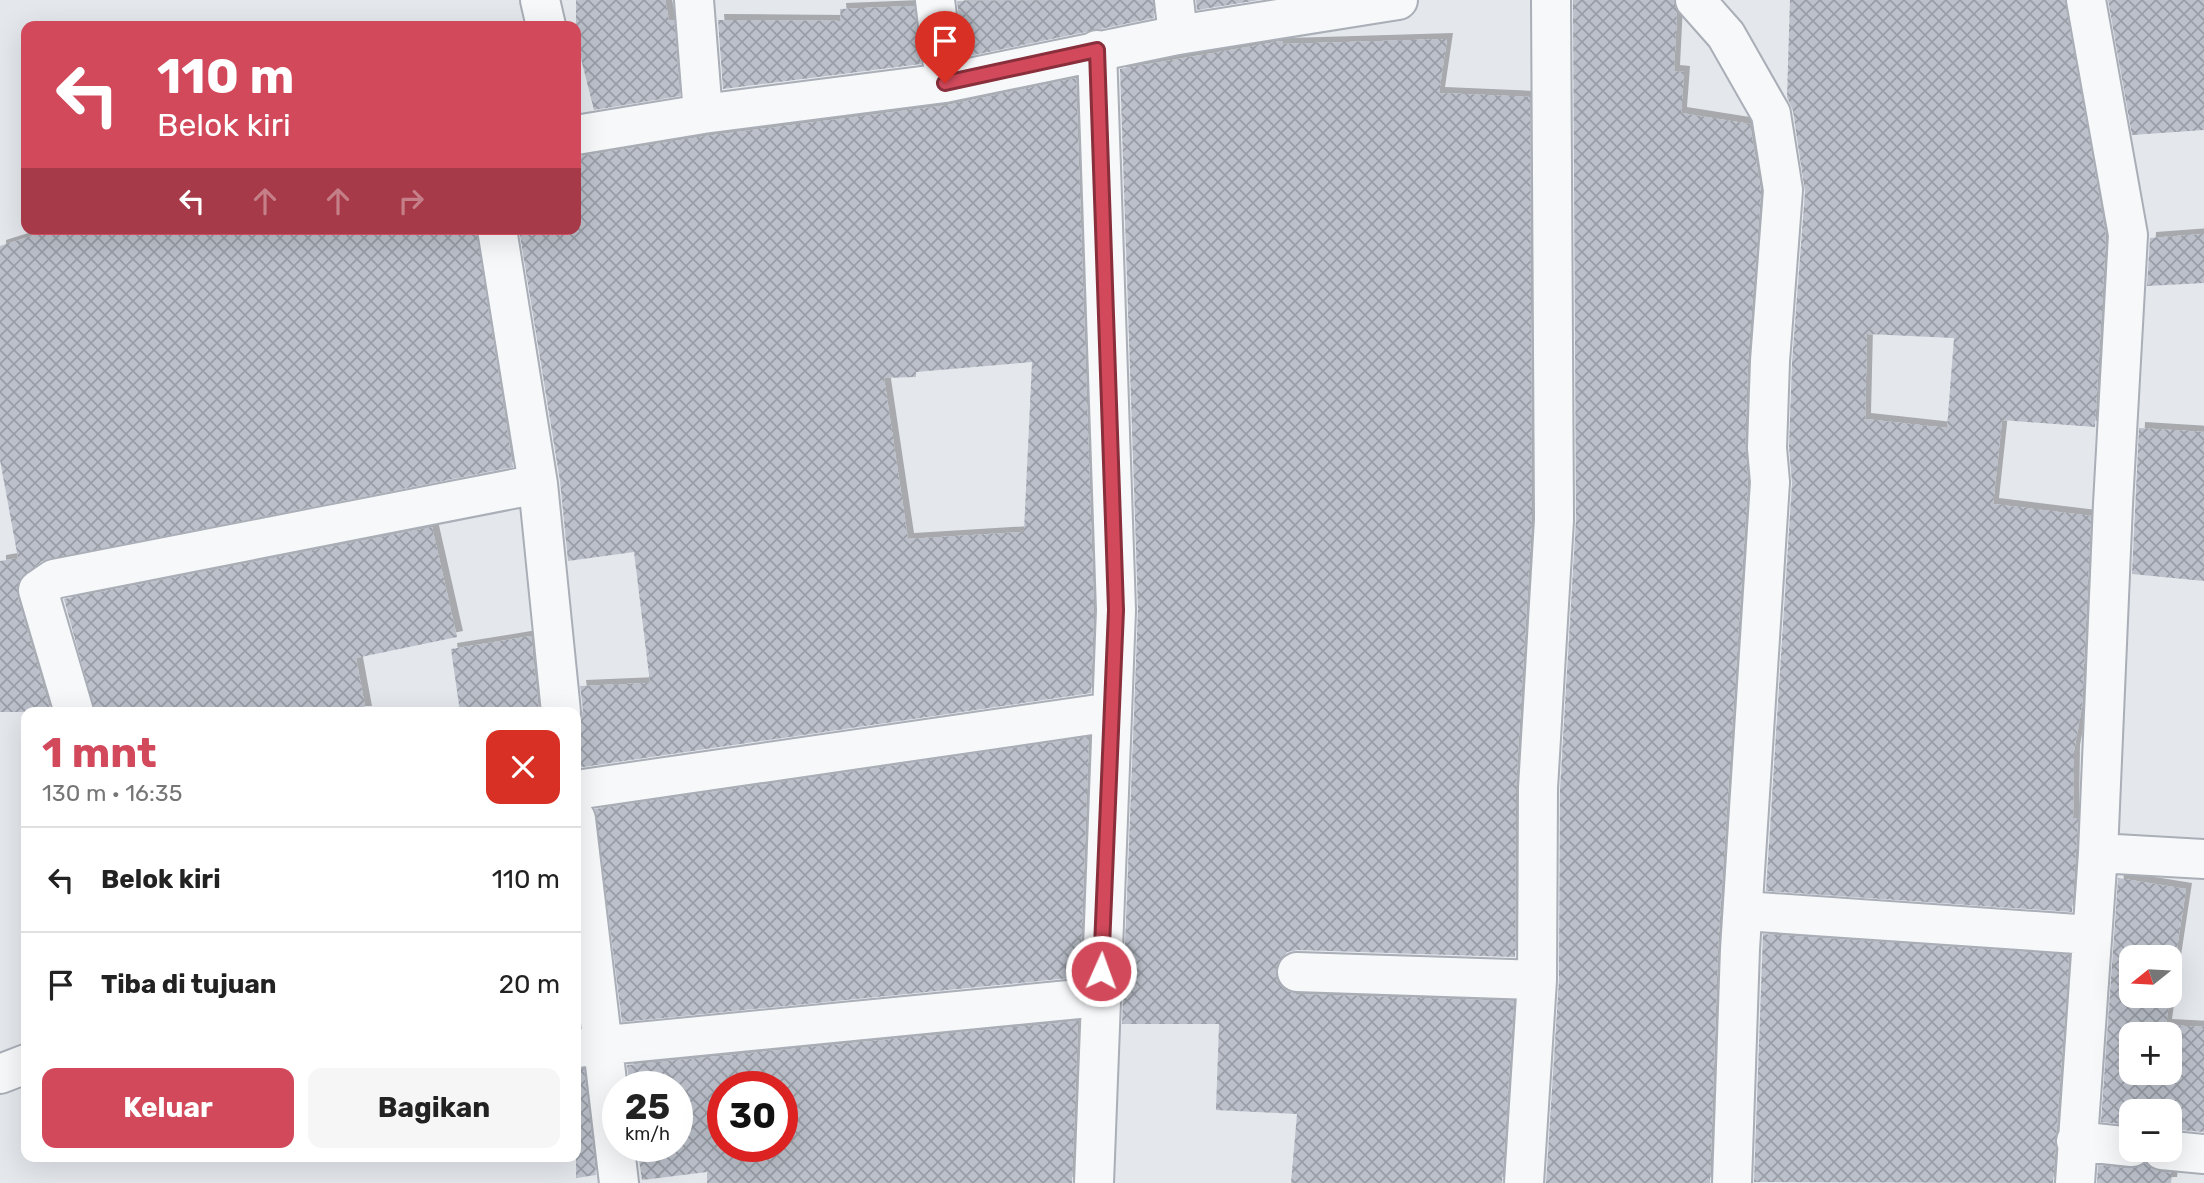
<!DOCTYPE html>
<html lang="id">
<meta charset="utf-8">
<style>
body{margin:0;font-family:Rubik,sans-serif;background:#f6f6f6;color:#222;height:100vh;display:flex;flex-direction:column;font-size:26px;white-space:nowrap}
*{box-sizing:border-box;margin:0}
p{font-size:23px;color:#767676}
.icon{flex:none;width:38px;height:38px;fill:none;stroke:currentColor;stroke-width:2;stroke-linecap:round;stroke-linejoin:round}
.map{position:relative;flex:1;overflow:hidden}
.sheet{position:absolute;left:21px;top:707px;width:560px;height:455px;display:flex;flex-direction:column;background:#fff;border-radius:14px;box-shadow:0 7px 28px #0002}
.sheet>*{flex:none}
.banner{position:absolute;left:21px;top:21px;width:560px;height:214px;border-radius:14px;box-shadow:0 7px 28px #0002;background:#d1495b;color:#fff;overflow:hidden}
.needle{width:46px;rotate:252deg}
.tools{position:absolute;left:2119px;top:945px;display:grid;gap:14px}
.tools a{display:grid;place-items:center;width:63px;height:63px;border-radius:14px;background:#fff;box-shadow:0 7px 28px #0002;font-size:35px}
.speed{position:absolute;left:602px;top:1071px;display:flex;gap:14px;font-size:35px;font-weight:700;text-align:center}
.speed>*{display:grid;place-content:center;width:91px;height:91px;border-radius:50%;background:#fff;box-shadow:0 7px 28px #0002;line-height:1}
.speed small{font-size:18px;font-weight:400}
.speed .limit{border:10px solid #d22;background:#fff;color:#111}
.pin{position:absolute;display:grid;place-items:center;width:60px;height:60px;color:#fff;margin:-72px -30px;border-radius:50% 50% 50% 0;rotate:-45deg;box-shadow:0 0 7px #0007}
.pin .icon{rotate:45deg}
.me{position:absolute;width:77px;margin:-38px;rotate:2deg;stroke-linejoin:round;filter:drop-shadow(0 0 5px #0008)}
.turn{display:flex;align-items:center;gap:24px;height:147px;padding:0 21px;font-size:32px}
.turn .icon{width:91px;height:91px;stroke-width:2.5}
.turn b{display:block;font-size:49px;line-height:60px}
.lanes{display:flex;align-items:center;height:66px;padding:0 21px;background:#0003;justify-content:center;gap:35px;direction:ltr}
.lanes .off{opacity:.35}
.round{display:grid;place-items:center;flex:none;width:74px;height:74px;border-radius:14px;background:#f6f6f6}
.overview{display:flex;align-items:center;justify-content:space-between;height:119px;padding:0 21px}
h1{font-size:42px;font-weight:700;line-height:52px;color:#d1495b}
.primary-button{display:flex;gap:14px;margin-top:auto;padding:14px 21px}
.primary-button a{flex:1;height:80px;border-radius:14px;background:#d1495b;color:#fff;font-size:28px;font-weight:700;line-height:80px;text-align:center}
.primary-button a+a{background:#f6f6f6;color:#222}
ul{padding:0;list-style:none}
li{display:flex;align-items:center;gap:21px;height:105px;padding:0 21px;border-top:2px solid #e0e0e0}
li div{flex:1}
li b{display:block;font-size:26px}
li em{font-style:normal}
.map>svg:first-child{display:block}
.building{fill:url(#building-cross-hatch);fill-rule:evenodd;filter:url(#shadow)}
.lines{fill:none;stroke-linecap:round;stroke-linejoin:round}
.minor-casing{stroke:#a9aeb7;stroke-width:42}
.minor{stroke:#f7f8fa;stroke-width:38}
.route-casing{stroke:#882f3b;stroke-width:18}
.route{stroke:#d1495b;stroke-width:12}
</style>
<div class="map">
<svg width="2204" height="1183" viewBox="0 0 2204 1183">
<defs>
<pattern id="building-cross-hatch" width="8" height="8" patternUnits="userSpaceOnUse" patternTransform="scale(1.75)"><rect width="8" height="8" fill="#bbc0ca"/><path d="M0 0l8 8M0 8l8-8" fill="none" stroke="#989da6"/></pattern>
<filter id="shadow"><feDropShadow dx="6" dy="-6" stdDeviation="0" flood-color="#0004"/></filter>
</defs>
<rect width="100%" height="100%" fill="#e4e7ec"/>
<path class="building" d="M576 0H665L669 20H674L680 96 594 110 576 39Z
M1083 0H1153L1154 18 964 57 957 1Z
M1196 0H1259L1197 10Z
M1573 0H1674L1677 11 1674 71 1684 72 1681 113 1750 124 1761 191 1748 359 1745 447 1748 482 1718 948 1710 1183H1546L1559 980 1560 789 1576 520Z
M1790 0H2065L2106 236 2095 427 2002 420 1993 504 2091 516 2082 707 2074 751 2073 818H2078L2072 912 1766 891 1792 483 1789 447 1792 362 1805 192 1793 111 1787 97ZM1867 334 1954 338 1947 428 1865 419Z
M2108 0H2204V130L2132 135Z
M914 6 921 64 723 89 718 20 841 21 840 9Z
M1447 39 1439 93 1530 97 1532 519 1516 787 1515 957 1298 950 1287 952 1279 960 1275 972 1278 983 1285 990 1296 994 1514 1001 1502 1183H1291L1297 1114 1216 1110 1219 1024H1122L1138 609 1120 69 1282 41 1283 44Z
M1076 78 1094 610 1091 693 576 768V727L583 710 580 686 650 683 634 552 568 561 560 481 519 229H576V157L706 136 948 105ZM1032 362 1024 532 908 539 884 378 916 377V372Z
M54 229H476L513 467 42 561 18 582 17 595 51 712H0V561L18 558 0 460V246Z
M2204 234V283L2147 286 2150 238Z
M2139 428 2204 432V581L2132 574Z
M432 527 457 637 356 658 366 712H95L64 599Z
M531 636 539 712H460L451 649Z
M1089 737 1080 977 622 1022 595 809Z
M2118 878 2186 889 2170 994V957H2132V996H2170L2166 1025 2204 1027V1132L2170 1129V1111H2132V1125L2101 1122ZM2132 1034H2170V1073H2132Z
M1763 934 2069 955 2053 1183 1754 1182Z
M1078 1021 1072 1183H707V1172L642 1180 637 1146H677V1087H630L627 1065ZM723 1087H782V1146H723Z
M576 1069H584L596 1175 576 1178Z
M2146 1163 2159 1172 2172 1173 2171 1183H2097L2098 1165 2130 1169Z"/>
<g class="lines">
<g class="minor-casing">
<path id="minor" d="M540 0 546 26
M694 0 703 114
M935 0 945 83
M1174 0 1178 35
M1695 0 1726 35 1771 114 1783 190 1770 361 1767 448 1770 482 1740 949 1732 1183
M576 135 703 114 945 83 1178 35 1398 0
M497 229 538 484 561 712
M74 712 38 590 54 579 538 484
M576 790 1112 712
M576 819 619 1183
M2098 853 2204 859
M1744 911 2091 935
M1297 972 1537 980
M576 1048 1100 997
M0 1074 26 1064
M2076 1141 2132 1147
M2162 1150 2204 1154
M1094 1183 1116 610 1097 50
M1524 1183 1537 980 1538 788 1554 520 1551 0
M2075 1183 2098 853 2113 504 2128 235 2086 0"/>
</g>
<use href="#minor" class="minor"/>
</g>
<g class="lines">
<g class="route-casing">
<path id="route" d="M945 83 1097 50 1116 610 1101 971"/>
</g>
<use href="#route" class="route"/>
</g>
</svg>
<div class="tools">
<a><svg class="needle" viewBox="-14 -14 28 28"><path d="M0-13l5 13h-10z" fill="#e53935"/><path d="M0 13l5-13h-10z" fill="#767676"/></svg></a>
<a>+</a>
<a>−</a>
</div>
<div class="speed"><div>25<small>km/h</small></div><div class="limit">30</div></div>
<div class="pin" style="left:945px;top:83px;background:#d93025"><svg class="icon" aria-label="arrive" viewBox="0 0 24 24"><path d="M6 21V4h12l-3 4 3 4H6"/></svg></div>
<svg class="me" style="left:1101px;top:971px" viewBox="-20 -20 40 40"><circle r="17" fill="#d1495b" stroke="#fff" stroke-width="3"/><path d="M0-11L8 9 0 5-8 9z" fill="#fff"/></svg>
<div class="banner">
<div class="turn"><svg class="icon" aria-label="left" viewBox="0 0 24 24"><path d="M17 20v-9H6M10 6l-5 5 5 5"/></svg><div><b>110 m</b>Belok kiri</div></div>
<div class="lanes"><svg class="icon" aria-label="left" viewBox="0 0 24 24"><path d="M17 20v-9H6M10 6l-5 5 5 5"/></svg><svg class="icon off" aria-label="ahead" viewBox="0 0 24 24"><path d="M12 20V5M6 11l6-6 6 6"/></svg><svg class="icon off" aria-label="ahead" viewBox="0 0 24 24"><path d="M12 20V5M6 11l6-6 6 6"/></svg><svg class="icon off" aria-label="right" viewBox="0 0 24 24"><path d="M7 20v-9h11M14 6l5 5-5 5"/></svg></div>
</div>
<section class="sheet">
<div class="overview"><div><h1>1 mnt</h1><p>130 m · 16:35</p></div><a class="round" style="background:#d93025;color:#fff"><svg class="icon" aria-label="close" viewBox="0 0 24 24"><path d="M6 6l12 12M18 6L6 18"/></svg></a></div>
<ul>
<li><svg class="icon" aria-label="left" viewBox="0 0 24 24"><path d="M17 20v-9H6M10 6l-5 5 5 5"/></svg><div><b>Belok kiri</b></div><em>110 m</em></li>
<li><svg class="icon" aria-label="arrive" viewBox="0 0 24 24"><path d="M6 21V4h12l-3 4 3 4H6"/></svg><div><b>Tiba di tujuan</b></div><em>20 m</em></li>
</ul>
<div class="primary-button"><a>Keluar</a><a>Bagikan</a></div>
</section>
</div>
